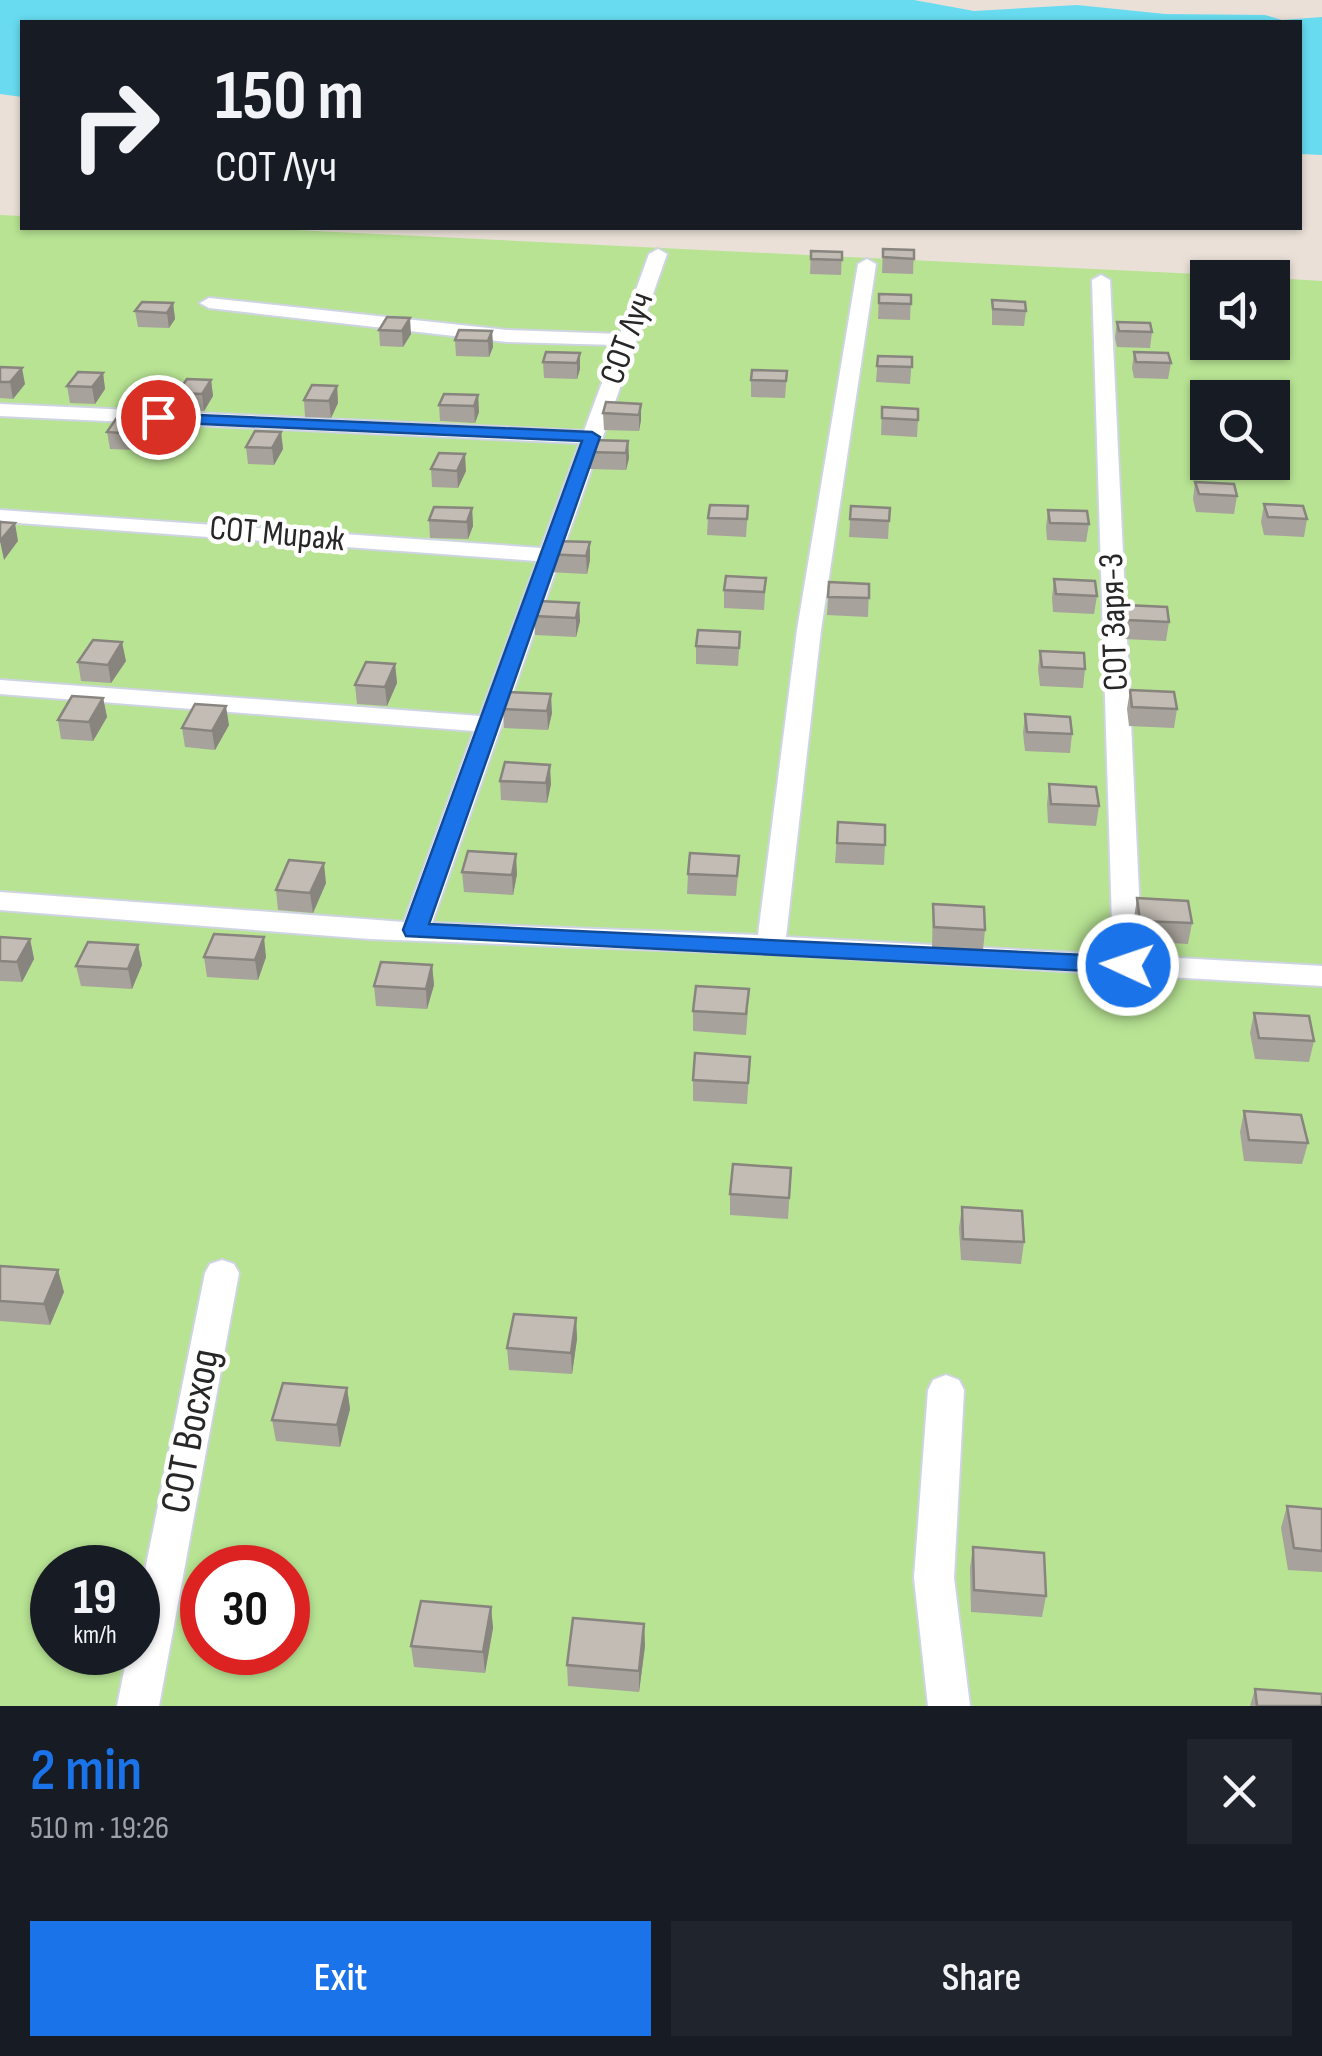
<!DOCTYPE html>
<meta charset="utf-8">
<style>
body{margin:0;font-family:"Sofia Sans Condensed",sans-serif;background:#20242c;color:#f1f3f6;height:100vh;display:flex;flex-direction:column;font-size:38px;white-space:nowrap}
*{box-sizing:border-box;margin:0}
p{font-size:32px;color:#9ea1a6}
.icon{flex:none;width:55px;height:55px;fill:none;stroke:currentColor;stroke-width:2;stroke-linecap:round;stroke-linejoin:round}
.map{position:relative;height:1706px;overflow:hidden}
.sheet{display:flex;flex-direction:column;background:#171b24;flex:1}
.sheet>*{flex:none}
.top-card{position:absolute;left:20px;top:20px;width:1282px;height:210px;border-radius:0px;box-shadow:0 2px 8px #0004;background:#171b24;color:#f1f3f6;overflow:hidden}
.controls{position:absolute;left:1190px;top:260px;display:grid;gap:20px}
.controls a{display:grid;place-items:center;width:100px;height:100px;border-radius:0px;background:#171b24;box-shadow:0 2px 8px #0004;font-size:50px}
.speed{position:absolute;left:30px;top:1545px;display:flex;gap:20px;font-size:50px;font-weight:700;text-align:center}
.speed>*{display:grid;place-content:center;width:130px;height:130px;border-radius:50%;background:#171b24;box-shadow:0 2px 8px #0004;line-height:1}
.speed small{font-size:25px;font-weight:400}
.speed .limit{border:15px solid #d22;background:#fff;color:#111}
.pin{position:absolute;display:grid;place-items:center;width:85px;height:85px;color:#fff;margin:-42px;border:5px solid #fff;border-radius:50%;box-shadow:0 2px 10px #0007}
.me{position:absolute;width:110px;margin:-55px;rotate:273deg;stroke-linejoin:round;filter:drop-shadow(0 0 8px #0008)}
.turn{display:flex;align-items:center;gap:35px;height:210px;padding:0 30px;font-size:45px}
.turn .icon{width:130px;height:130px;stroke-width:2.5}
.turn b{display:block;font-size:70px;line-height:85px}
.round{display:grid;place-items:center;flex:none;width:105px;height:105px;border-radius:0px;background:#20242c}
.head{display:flex;align-items:center;justify-content:space-between;height:170px;padding:0 30px}
h1{font-size:60px;font-weight:600;line-height:75px;color:#1a73e8}
.cta{display:flex;gap:20px;margin-top:auto;padding:20px 30px}
.cta a{flex:1;height:115px;border-radius:0px;background:#1a73e8;color:#fff;font-size:40px;font-weight:600;line-height:115px;text-align:center}
.cta a+a{background:#20242c;color:#f1f3f6}
.map>svg:first-child{display:block}
.green{fill:#b7e393;fill-rule:evenodd}
.water{fill:#68dbf0}
.lines{fill:none;stroke-linecap:round;stroke-linejoin:round}
.minor-casing{stroke:#ced4e1;stroke-width:4}
.minor{fill:#fff;fill-rule:evenodd}
.wall{fill:#a7a29b}
.shaded-wall{fill:#88847e}
.building{fill:#c2bcb4;stroke:#88847e;stroke-width:2.5}
.route{fill:#1a73e8;stroke:#114b97;stroke-width:2.5}
.labels{text-anchor:middle;dominant-baseline:central;stroke-width:9;stroke-linejoin:round;paint-order:stroke}
.street-label{font-size:35px;fill:#272727;stroke:#fff}
.near-street-label{font-size:42px;fill:#272727;stroke:#fff}
</style>
<div class="map">
<svg width="1322" height="1706" viewBox="0 0 1322 1706">
<rect width="100%" height="100%" fill="#eae0d8"/>
<path class="green" d="M0 215 22 216V228H252L1260 277 1208 278V342H1272L1273 278 1322 281V1706H0ZM1208 398H1272V462H1208ZM52 1568H138V1652H52ZM202 1568H288V1652H202Z"/>
<path class="water" d="M0 0H914L974 11 1077 5 1165 14 1265 15 1282 20 1322 17V155L1300 154V22H22V97L0 94Z"/>
<g class="lines">
<g class="minor-casing">
<path id="minor" d="M658 249 667 254 432 923 758 935 797 630 858 264 867 259 876 264 821 630 786 937 1113 955 1092 280 1101 275 1110 280 1142 956 1322 966V986L771 954 370 939 0 910V892L404 922 474 731 0 694V680L480 716 537 561 5 522 0 520V510L541 548 580 443 0 416V404L584 431 616 345 507 342 209 308 200 303 209 298 507 330 620 334 649 254Z
M222 1260 234 1264 239 1273 159 1706H117L128 1652H138V1605L205 1273 210 1264Z
M946 1375 959 1380 964 1390 954 1578 970 1706H928L914 1578 928 1390 933 1380Z"/>
</g>
<use href="#minor" class="minor"/>
</g>
<path class="wall" d="M883 249 914 250 913 274 882 273Z
M811 251 842 252 841 275 810 274Z
M879 294 911 295 910 320 878 319Z
M992 300 1026 311 1024 326 992 325Z
M173 303 175 319 169 328 138 327 135 311Z
M387 317 411 334 403 347 380 346 379 330Z
M1117 322 1152 332 1150 348 1117 347 1115 338Z
M492 331 493 347 489 357 456 356 455 340Z
M1134 352 1171 363 1168 379 1134 378 1132 368Z
M580 353V369L577 379 544 378 543 362Z
M878 356 912 357 910 384 876 382Z
M0 367 25 384 13 399 0 398Z
M787 371 785 398 751 397V380Z
M103 373 105 389 95 404 70 403 67 386Z
M211 380 213 396 204 411 179 410 177 393Z
M337 386 338 403 331 418 305 417 304 400Z
M478 395 479 412 475 423 440 421 439 405Z
M641 404V420L639 431 604 430 603 413Z
M882 407 918 420 917 437 881 435Z
M107 432 146 434 136 450 110 449Z
M281 432 283 449 274 465 248 464 246 447Z
M628 441 629 458 626 470 590 469 589 452Z
M431 469 466 471 458 488 432 487Z
M1195 482 1237 496 1234 514 1196 512 1193 499Z
M1264 504 1307 519 1304 537 1264 535 1261 522Z
M748 506 746 537 707 535 708 518Z
M851 506 889 521 888 539 849 537Z
M472 508 473 526 468 539 430 538 429 520Z
M1048 510 1089 524 1086 542 1047 540 1046 527Z
M590 542V560L587 574 548 572 547 554Z
M766 578 764 610 724 608V590Z
M1054 579 1097 596 1094 614 1053 612 1052 598Z
M829 582 869 584 868 617 827 615Z
M579 603 580 621 576 637 535 635 534 616Z
M1125 605 1169 622 1166 641 1124 639 1122 623Z
M740 632 738 666 696 664V646Z
M1040 651 1085 669 1083 688 1040 686 1038 669Z
M126 661 111 683 81 681 78 662Z
M395 664 397 683 387 706 357 704 355 685Z
M1130 690 1177 709 1174 728 1129 726 1127 709Z
M507 692 552 713 548 730 504 728 503 709Z
M103 698 107 717 93 741 61 739 58 720Z
M1025 714 1072 734 1070 753 1025 751 1023 733Z
M229 725 215 750 185 747 182 728Z
M500 781 551 784 547 803 501 800Z
M1049 784 1099 806 1096 826 1048 823 1047 804Z
M838 822 885 845 884 865 835 863Z
M462 872 517 874 513 895 464 892Z
M688 874 738 875 736 896 687 894Z
M326 883 313 913 278 910 276 890Z
M1137 898 1192 923 1188 944 1137 941 1134 918Z
M933 904 985 930 983 950 932 947Z
M0 937 30 939 34 959 22 982 0 981Z
M138 945 142 965 132 989 81 986 76 966Z
M204 957H266L258 980 207 977Z
M432 965 434 985 427 1009 376 1006 374 986Z
M748 1010 746 1035 693 1031V1011Z
M1254 1013 1314 1041 1309 1062 1255 1059 1250 1033Z
M750 1057 747 1104 693 1101V1080Z
M1244 1111 1308 1143 1302 1164 1244 1161 1240 1132Z
M791 1168 788 1219 730 1215V1194Z
M962 1207 1024 1242 1021 1264 961 1260 959 1228Z
M0 1266 64 1292 50 1325 0 1321Z
M576 1318 577 1339 572 1374 509 1370 507 1348Z
M347 1388 350 1409 340 1447 276 1441 272 1420Z
M1287 1506 1322 1509V1572L1288 1570 1281 1528Z
M973 1547 1046 1596 1042 1617 971 1612 970 1568Z
M491 1607 493 1628 485 1673 414 1667 411 1646Z
M644 1624 645 1646 639 1692 568 1686 567 1665Z
M1255 1689 1322 1706H1250Z"/>
<path class="shaded-wall" d="M173 303 175 319 169 328 167 313Z
M410 318 411 334 403 347 402 331Z
M492 331 493 347 489 357 488 341Z
M580 353V369L577 379V363Z
M22 368 25 384 13 399 10 382Z
M103 373 105 389 95 404 92 387Z
M211 380 213 396 204 411 202 394Z
M337 386 338 403 331 418 329 401Z
M478 395 479 412 475 423 474 406Z
M641 404V420L639 431V415Z
M144 418 146 434 136 450 133 434Z
M281 432 283 449 274 465 272 448Z
M628 441 629 458 626 470V453Z
M465 454 466 471 458 488 457 471Z
M472 508 473 526 468 539 467 522Z
M15 523 18 541 4 560 0 541Z
M590 542V560L587 574 586 556Z
M579 603 580 621 576 637V618Z
M122 642 126 661 111 683 108 665Z
M395 664 397 683 387 706 385 687Z
M551 694 552 713 548 730 547 711Z
M103 698 107 717 93 741 89 722Z
M226 706 229 725 215 750 212 731Z
M550 765 551 784 547 803 546 783Z
M516 854 517 874 513 895 512 875Z
M324 863 326 883 313 913 310 893Z
M264 937 266 957 258 980 255 960Z
M30 939 34 959 22 982 17 962Z
M138 945 142 965 132 989 128 969Z
M432 965 434 985 427 1009 426 989Z
M58 1270 64 1292 50 1325 44 1304Z
M576 1318 577 1339 572 1374 571 1353Z
M347 1388 350 1409 340 1447 337 1425Z
M491 1607 493 1628 485 1673 483 1652Z
M644 1624 645 1646 639 1692V1671Z"/>
<path class="building" d="M883 249 914 250V259L883 257Z
M811 251 842 252V260L811 259Z
M1235 274 1267 275 1268 278H1236Z
M879 294 911 295V304L879 303Z
M992 300 1025 302 1026 311 993 309Z
M142 302 173 303 167 313 135 311Z
M387 317 410 318 402 331 379 330Z
M1117 322 1150 323 1152 332 1119 331Z
M459 330 492 331 488 341 455 340Z
M546 352 580 353 577 363 543 362Z
M1134 352 1168 353 1171 363 1136 362Z
M878 356 912 357V367L877 366Z
M0 367 22 368 10 382H0Z
M752 370 787 371 786 381 751 380Z
M78 372 103 373 92 387 67 386Z
M187 379 211 380 202 394 177 393Z
M312 385 337 386 329 401 304 400Z
M444 394 478 395 474 406 439 405Z
M606 402 641 404 639 415 603 413Z
M882 407 918 409V420L882 418Z
M118 416 144 418 133 434 107 432Z
M255 431 281 432 272 448 246 447Z
M592 440 628 441 626 453 589 452Z
M439 453 465 454 457 471 431 469Z
M1195 482 1234 484 1237 496 1199 494Z
M1264 504 1303 506 1307 519 1268 517Z
M710 505 748 506 747 519 708 518Z
M851 506 890 508 889 521 850 519Z
M434 507 472 508 467 522 429 520Z
M1048 510 1087 511 1089 524 1050 523Z
M0 522 15 523 0 541Z
M551 541 590 542 586 556 547 554Z
M726 576 766 578 764 592 724 590Z
M1054 579 1095 581 1097 596 1056 594Z
M829 582 869 584V598L828 597Z
M538 601 579 603 576 618 534 616Z
M1125 605 1167 607 1169 622 1127 620Z
M698 630 740 632 739 648 696 646Z
M93 640 122 642 108 665 78 662Z
M1040 651 1084 653 1085 669 1042 667Z
M366 662 395 664 385 687 355 685Z
M1130 690 1174 692 1177 709 1132 707Z
M507 692 551 694 547 711 503 709Z
M72 696 103 698 89 722 58 720Z
M195 704 226 706 212 731 182 728Z
M1025 714 1070 717 1072 734 1027 732Z
M505 762 550 765 546 783 500 781Z
M1049 784 1096 787 1099 806 1051 804Z
M838 822 885 825V845L837 843Z
M468 851 516 854 512 875 462 872Z
M690 853 739 856 737 876 688 874Z
M289 860 324 863 310 893 276 890Z
M1137 898 1188 901 1192 923 1140 921Z
M933 904 984 907 985 930 934 927Z
M214 934 264 937 255 960 204 957Z
M0 937 30 939 17 962 0 961Z
M88 942 138 945 128 969 76 966Z
M381 962 432 965 426 989 374 986Z
M696 986 749 989 746 1014 693 1011Z
M1254 1013 1309 1016 1314 1041 1259 1038Z
M695 1053 750 1057 748 1083 693 1080Z
M1244 1111 1301 1115 1308 1143 1249 1140Z
M733 1164 791 1168 789 1198 730 1194Z
M962 1207 1022 1211 1024 1242 963 1239Z
M0 1266 58 1270 44 1304 0 1301Z
M514 1314 576 1318 571 1353 507 1348Z
M283 1383 347 1388 337 1425 272 1420Z
M1287 1506 1322 1509V1551L1294 1548Z
M973 1547 1044 1553 1046 1596 974 1590Z
M421 1601 491 1607 483 1652 411 1646Z
M573 1618 644 1624 639 1671 567 1665Z
M1255 1689 1322 1694V1706H1257Z"/>
<path class="route" d="M152 413 592 432 600 437 429 924 1128 957 1140 965 1128 973 406 936 403 930 582 441 158 422 152 421Z"/>
<g class="labels">
<g class="street-label">
<text transform="translate(627 338) rotate(-70)">СОТ Луч</text>
<text transform="translate(277 534) rotate(5)">СОТ Мираж</text>
<text transform="translate(1114 622) rotate(-92)">СОТ Заря-3</text>
</g>
<g class="near-street-label">
<text transform="translate(191 1431) rotate(-79)">СОТ Восход</text>
</g>
</g>
</svg>
<div class="controls">
<a><svg class="icon" aria-label="sound" viewBox="0 0 24 24"><path d="M4 9h4l5-4v14l-5-4H4zM17 9q2 3 0 6"/></svg></a>
<a><svg class="icon" aria-label="search" viewBox="0 0 24 24"><circle cx="10" cy="10" r="6"/><path d="M15 15l6 6"/></svg></a>
</div>
<div class="speed"><div>19<small>km/h</small></div><div class="limit">30</div></div>
<div class="pin" style="left:158px;top:417px;background:#d93025"><svg class="icon" aria-label="arrive" viewBox="0 0 24 24"><path d="M6 21V4h12l-3 4 3 4H6"/></svg></div>
<svg class="me" style="left:1128px;top:965px" viewBox="-20 -20 40 40"><circle r="17" fill="#1a73e8" stroke="#fff" stroke-width="3"/><path d="M0-11L8 9 0 5-8 9z" fill="#fff"/></svg>
<div class="top-card">
<div class="turn"><svg class="icon" aria-label="right" viewBox="0 0 24 24"><path d="M7 20v-9h11M14 6l5 5-5 5"/></svg><div><b>150 m</b>СОТ Луч</div></div>
</div>
</div>
<section class="sheet">
<div class="head"><div><h1>2 min</h1><p>510 m · 19:26</p></div><a class="round"><svg class="icon" aria-label="close" viewBox="0 0 24 24"><path d="M6 6l12 12M18 6L6 18"/></svg></a></div>
<div class="cta"><a>Exit</a><a>Share</a></div>
</section>
